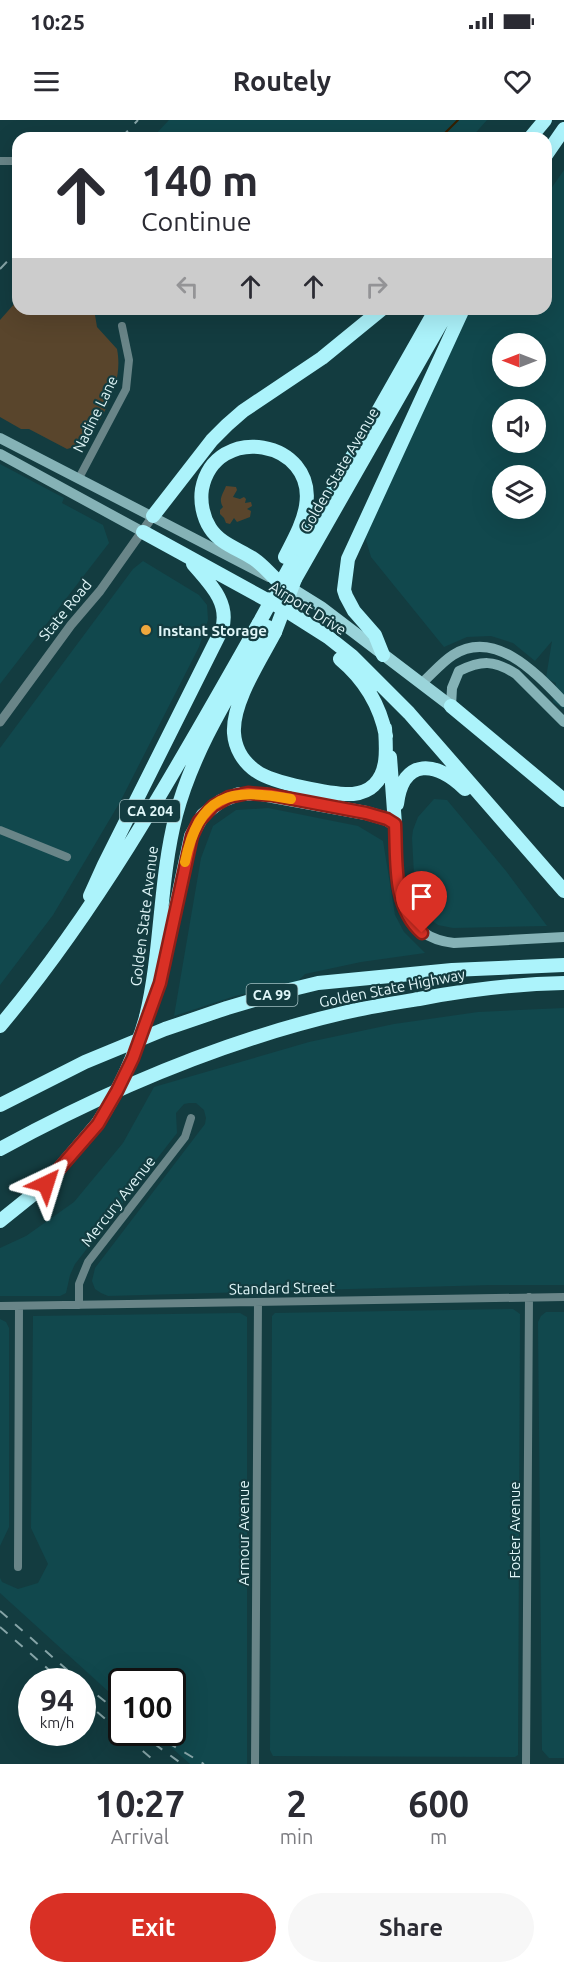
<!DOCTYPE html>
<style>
body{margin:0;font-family:Ubuntu,sans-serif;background:#f7f7f7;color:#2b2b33;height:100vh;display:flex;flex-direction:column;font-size:22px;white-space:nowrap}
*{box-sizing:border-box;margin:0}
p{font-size:20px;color:#7c7c81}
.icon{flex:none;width:33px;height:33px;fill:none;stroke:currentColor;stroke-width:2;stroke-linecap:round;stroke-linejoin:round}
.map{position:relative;height:1644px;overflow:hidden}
.details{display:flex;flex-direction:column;background:#fff;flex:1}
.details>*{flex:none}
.top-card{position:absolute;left:12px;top:12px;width:540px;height:183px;border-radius:18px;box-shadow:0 6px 24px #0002;background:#fff;color:#2b2b33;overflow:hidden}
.needle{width:39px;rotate:270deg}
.tools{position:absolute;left:492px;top:213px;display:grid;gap:12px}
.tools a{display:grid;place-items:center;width:54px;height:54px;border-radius:50%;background:#fff;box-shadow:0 6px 24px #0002;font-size:30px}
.speed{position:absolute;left:18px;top:1548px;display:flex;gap:12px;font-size:30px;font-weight:700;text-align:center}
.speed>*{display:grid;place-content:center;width:78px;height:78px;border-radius:50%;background:#fff;box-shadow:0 6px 24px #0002;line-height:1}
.speed small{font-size:15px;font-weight:400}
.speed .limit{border:3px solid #111;border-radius:9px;background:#fff;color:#111}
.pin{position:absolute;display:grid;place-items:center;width:51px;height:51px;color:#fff;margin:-62px -26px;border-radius:50% 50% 50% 0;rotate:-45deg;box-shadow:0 0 6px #0007}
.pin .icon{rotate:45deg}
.me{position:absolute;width:66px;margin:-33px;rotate:41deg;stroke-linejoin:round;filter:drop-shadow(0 0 4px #0008)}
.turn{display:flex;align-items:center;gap:21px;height:126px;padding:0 30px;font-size:27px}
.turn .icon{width:78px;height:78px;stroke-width:2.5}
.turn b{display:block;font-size:42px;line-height:51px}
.lanes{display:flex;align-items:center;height:57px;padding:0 30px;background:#0003;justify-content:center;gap:30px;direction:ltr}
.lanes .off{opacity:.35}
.eta{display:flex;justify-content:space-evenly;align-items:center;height:102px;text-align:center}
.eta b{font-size:36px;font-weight:600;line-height:42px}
.button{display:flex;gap:12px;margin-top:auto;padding:12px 30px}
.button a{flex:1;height:69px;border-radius:36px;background:#d93025;color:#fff;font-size:24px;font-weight:600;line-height:69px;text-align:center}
.button a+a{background:#f7f7f7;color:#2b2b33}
.status{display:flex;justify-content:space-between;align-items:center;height:42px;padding:0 30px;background:#fff;direction:ltr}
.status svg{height:16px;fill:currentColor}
header{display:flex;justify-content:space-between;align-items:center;height:78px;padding:0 30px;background:#fff;font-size:27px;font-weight:600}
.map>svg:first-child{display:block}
.built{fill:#11484d;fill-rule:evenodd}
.green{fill:#59452c}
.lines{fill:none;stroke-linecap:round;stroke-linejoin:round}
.stream{stroke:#351f00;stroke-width:2}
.minor{stroke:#698588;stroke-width:8}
.tertiary{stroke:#698588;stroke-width:9}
.secondary{stroke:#85b2b6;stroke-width:10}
.primary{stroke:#9ad4da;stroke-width:12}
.motorway{stroke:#acf3fb;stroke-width:14}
.rail{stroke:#86a4a7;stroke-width:2;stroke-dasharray:10 10;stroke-linecap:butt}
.motorway-bridge{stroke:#acf3fb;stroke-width:14}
.route-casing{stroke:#8d1f18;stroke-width:15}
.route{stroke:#d93025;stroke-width:10}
.slow{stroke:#f59e0b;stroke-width:10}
.poi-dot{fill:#efa73d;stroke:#133c40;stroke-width:2}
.labels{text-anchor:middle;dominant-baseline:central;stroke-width:4.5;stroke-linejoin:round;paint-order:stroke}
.shield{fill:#133c40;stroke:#a2bec1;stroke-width:1.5}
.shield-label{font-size:14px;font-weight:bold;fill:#e0f6f8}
.street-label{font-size:15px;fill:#e0f6f8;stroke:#133c40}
.poi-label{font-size:15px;font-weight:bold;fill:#e0f6f8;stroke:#133c40;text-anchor:start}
</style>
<div class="status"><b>10:25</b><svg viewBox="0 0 49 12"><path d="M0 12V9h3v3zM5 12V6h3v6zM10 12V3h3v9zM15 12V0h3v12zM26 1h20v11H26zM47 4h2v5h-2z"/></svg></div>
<header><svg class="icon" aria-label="menu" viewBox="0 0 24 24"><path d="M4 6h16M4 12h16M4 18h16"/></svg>Routely<svg class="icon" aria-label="heart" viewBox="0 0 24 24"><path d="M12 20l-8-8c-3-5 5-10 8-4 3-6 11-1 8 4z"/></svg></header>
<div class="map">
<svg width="564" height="1644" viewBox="0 0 564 1644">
<rect width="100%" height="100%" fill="#133c40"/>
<path class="built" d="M169 0H487L471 18H152Z
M564 50V589L553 582 556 563 546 558 552 521 535 541 513 523 491 516 467 517 444 527 371 437 363 410 467 189H546V76ZM502 224H536V256H502ZM502 290H536V322H502ZM502 356H536V388H502Z
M0 344 64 378 62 383 103 405 109 423 0 564Z
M143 441 199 475 207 485 208 500 199 527 120 682 53 795 0 865V628L133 449Z
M434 679 447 680 506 751 547 806 453 808 438 805 427 797 419 787 415 773 412 718 413 710 418 697Z
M268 688 358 706 383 721 395 795 404 812 425 833 361 842 305 854 297 862 235 876 174 896 201 738 213 706 236 690Z
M564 888V1165H490L108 1176 101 1173 95 1169 92 1161 95 1148 205 1004 206 998 204 990 196 983H189L184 984 176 993 177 1013 75 1144 70 1155 66 1173 60 1176H0V1128L26 1116 74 1082 123 1023 154 967 309 922 394 904 478 892Z
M513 1189 520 1194 518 1635 515 1637 273 1636 270 1630 272 1196 275 1193Z
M546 1192H564V1638H549L542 1630 538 1202 541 1196Z
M240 1193 247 1197V1644H190L155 1613 172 1612V1562H122L121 1583 0 1473V1458L2 1462 18 1469 38 1463 48 1444 31 1408 33 1196Z
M0 1199 6 1202 9 1208V1407L0 1426Z"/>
<path class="green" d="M15 183H18V189H94L97 207 117 229C124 264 103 293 88 323L67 329 29 309H21L0 297V200Z
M226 366 236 367 237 370 233 377 240 379 244 377 246 379 245 383 251 382 252 386 247 389 251 391 250 397 237 402 234 398 230 404 226 403 224 398 220 394V390L223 387C218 379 223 374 226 366Z"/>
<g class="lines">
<path class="stream" d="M440 18 458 0"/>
<path class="minor" d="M0 41H18
M79 358 126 269 129 240 122 206
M0 710 67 737
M79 1185V1164L88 1142 185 1017 191 998
M0 1186 564 1177
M18 1447 19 1186
M255 1644 258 1182
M526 1644 529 1177"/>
<path class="tertiary" d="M0 602 71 505 100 471 153 396"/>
<path class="secondary" d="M0 318 269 457
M0 334 143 412
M422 563C432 554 442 542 453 535 495 508 537 554 564 582
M451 586 452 568 459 551C482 540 494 540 516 554L564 602
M395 704C397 754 390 816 454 823L564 817"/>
<path class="primary" d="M284 464 321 487 451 586"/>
<path class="motorway" d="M530 18 545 0
M546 35 564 9
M153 396 212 320 227 305 243 291 322 238 382 189
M143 412 287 491 328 517 352 536 409 593 564 771
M293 441 436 189
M295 459 449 189
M278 461C270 454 263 445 254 439 239 429 220 424 210 408 203 397 200 382 202 369 215 302 317 320 306 386 303 404 293 421 285 437
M275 512C261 539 232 582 234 613 235 628 243 642 256 651 272 663 333 675 353 674 361 673 369 670 374 665 389 651 386 626 385 608
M383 535 375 515 354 491 346 476 344 470 348 439 463 189
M340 539C364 559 380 585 386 616
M451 586 564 680
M390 637 395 704
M397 684C403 637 437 641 465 669
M90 776 104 745 222 509C230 482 209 463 193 444
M163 847 191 716 203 695 221 681 239 674H262L366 693 387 699 395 704
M146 897C162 831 159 761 176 695 194 627 234 567 268 507
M0 906C103 783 180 642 259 503
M0 985 85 942 165 909 227 888 281 872 318 863 452 850 564 845
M0 1029C108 970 223 921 343 893 368 887 394 883 419 879 467 870 515 864 564 863
M0 1101 46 1064 98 1003"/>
<path class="rail" d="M121 18 138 0
M0 149 18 130
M0 1491 81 1562
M0 1507 63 1562
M82 1563 122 1595
M82 1579 158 1644
M138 1612 182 1644
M150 1612 204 1644"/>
<path class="motorway-bridge" d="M259 503 293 441
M275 512 295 459
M98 1003C119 970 135 936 146 897"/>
</g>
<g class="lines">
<g class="route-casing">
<path id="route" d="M46 1064 98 1004 117 971 133 938 160 863 192 716 199 701 213 686 229 677 248 673 271 675 366 693 387 699 395 704C397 742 392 786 422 813"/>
</g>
<use href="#route" class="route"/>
<path class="slow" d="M185 742C199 675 229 667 291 679"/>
</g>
<circle class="poi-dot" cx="146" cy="510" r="6"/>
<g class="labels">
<g class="shield">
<rect x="120" y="680" width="60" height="22" rx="4.5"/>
<rect x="246.5" y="864" width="51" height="22" rx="4.5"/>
</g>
<g class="shield-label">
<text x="150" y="691">CA 204</text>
<text x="272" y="875">CA 99</text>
</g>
<g class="street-label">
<text transform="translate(95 294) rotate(-64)">Nadine Lane</text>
<text transform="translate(339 350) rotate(-60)">Golden State Avenue</text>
<text transform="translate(308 488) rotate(32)">Airport Drive</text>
<text transform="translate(65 490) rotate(-51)">State Road</text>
<text transform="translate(144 796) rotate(-83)">Golden State Avenue</text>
<text transform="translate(392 868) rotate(-11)">Golden State Highway</text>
<text transform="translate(118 1081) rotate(-52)">Mercury Avenue</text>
<text transform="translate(282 1168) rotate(-1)">Standard Street</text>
<text transform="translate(514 1410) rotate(-90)">Foster Avenue</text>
<text transform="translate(243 1413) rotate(-90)">Armour Avenue</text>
</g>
<g class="poi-label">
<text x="158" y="510">Instant Storage</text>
</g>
</g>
</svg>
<div class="tools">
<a><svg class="needle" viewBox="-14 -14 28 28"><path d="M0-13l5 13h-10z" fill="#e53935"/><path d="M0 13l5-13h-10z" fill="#7c7c81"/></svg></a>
<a><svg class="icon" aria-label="sound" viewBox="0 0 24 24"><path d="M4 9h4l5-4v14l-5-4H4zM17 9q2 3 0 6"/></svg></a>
<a><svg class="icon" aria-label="layers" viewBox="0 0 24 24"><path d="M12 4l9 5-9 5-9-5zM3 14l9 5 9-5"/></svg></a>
</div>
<div class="speed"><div>94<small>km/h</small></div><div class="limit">100</div></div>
<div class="pin" style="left:422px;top:813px;background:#d93025"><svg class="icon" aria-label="arrive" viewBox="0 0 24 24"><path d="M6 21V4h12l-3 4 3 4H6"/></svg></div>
<svg class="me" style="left:46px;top:1064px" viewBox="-20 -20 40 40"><path d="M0-17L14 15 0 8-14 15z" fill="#d93025" stroke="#fff" stroke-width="4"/></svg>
<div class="top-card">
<div class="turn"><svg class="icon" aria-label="ahead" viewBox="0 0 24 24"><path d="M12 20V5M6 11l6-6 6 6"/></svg><div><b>140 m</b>Continue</div></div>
<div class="lanes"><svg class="icon off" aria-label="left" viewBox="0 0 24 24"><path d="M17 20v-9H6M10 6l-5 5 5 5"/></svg><svg class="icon" aria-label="ahead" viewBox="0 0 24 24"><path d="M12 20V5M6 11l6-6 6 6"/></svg><svg class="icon" aria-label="ahead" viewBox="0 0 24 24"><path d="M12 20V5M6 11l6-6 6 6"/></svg><svg class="icon off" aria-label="right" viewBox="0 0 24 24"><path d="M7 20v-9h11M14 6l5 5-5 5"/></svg></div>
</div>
</div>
<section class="details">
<div class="eta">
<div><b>10:27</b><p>Arrival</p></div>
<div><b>2</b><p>min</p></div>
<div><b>600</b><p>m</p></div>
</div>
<div class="button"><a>Exit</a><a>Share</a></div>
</section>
